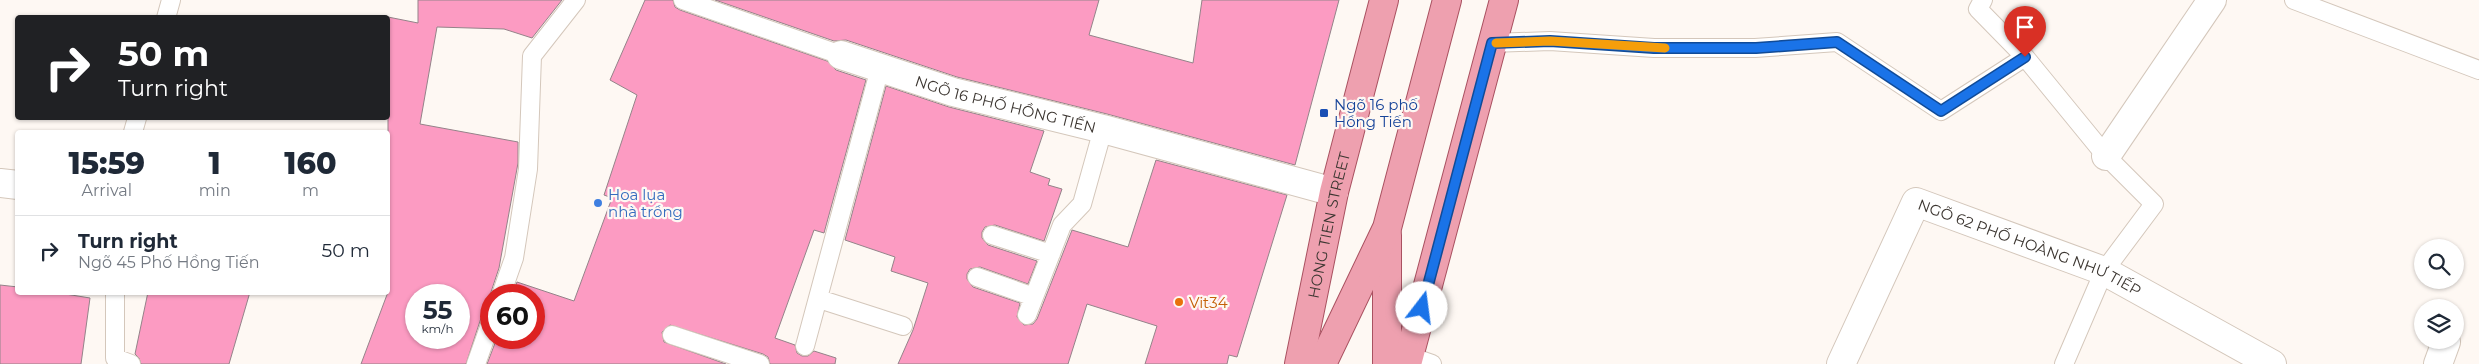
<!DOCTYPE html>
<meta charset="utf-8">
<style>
body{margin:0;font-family:Montserrat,sans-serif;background:#f6f6f7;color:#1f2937;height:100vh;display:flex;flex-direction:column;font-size:19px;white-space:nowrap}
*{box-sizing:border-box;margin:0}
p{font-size:16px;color:#747a83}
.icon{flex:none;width:28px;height:28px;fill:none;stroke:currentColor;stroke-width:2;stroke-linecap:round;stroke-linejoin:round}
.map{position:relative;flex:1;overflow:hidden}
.side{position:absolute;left:15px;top:130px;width:375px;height:165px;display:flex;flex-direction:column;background:#fff;border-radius:5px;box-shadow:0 1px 4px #0004}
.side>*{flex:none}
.top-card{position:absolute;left:15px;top:15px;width:375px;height:105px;border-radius:5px;box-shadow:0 1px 4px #0004;background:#202124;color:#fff;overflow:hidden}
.tools{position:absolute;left:2414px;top:239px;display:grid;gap:10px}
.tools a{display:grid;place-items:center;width:50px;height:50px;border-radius:50%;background:#fff;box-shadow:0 1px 4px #0004;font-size:25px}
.speed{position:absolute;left:405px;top:284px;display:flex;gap:10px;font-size:25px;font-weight:700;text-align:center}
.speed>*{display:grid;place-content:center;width:65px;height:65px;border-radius:50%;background:#fff;box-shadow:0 1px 4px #0004;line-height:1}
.speed small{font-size:12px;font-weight:400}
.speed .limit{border:8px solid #d22;background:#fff;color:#111}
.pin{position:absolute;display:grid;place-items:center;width:42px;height:42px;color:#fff;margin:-51px -21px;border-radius:50% 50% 50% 0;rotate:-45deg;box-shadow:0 0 5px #0007}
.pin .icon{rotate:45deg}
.me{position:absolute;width:55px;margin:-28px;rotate:15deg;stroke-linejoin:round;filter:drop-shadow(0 0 4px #0008)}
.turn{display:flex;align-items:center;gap:18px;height:105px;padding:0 20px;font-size:22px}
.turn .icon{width:65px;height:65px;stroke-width:2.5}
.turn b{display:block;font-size:35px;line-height:42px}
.eta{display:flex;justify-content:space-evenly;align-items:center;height:85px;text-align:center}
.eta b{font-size:30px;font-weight:800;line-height:35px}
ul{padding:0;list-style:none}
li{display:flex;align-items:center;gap:15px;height:70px;padding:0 20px;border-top:1px solid #e0e1e3}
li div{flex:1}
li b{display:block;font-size:19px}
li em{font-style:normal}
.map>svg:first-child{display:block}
.building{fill:#fc9bc2;stroke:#948389;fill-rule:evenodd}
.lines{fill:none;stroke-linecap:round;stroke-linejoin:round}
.lane-casing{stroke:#d4c7bb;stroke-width:20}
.street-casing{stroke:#d4c7bb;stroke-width:30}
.primary-casing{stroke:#a95160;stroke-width:30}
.lane{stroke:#fff;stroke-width:18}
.street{stroke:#fff;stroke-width:28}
.primary{stroke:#eea0af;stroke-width:28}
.route-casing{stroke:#114b97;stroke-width:12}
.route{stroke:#1a73e8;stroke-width:9}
.slow{stroke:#f59e0b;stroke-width:9}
.transit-dot{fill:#1a4fb4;stroke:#fef8f3;stroke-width:2}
.shop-dot{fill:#3f7fe0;stroke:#fef8f3;stroke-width:2}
.food-dot{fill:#e8710a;stroke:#fef8f3;stroke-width:2}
.labels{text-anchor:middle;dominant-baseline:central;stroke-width:4.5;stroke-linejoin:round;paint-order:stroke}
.street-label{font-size:15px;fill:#3c3631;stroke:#fef8f3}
.transit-label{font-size:15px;fill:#164399;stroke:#fef8f3;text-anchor:start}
.shop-label{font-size:15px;fill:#366cbe;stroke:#fef8f3;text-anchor:start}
.food-label{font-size:15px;fill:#c56008;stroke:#fef8f3;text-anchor:start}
</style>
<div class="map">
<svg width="2479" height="364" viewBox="0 0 2479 364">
<rect width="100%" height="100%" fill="#fef8f3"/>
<path class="building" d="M418 0H562L532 38 504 29 437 27 420 124 518 142V163L499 268 491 292V312L485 314 481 318 466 364H361L388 292V17L418 23ZM416 295H459V338H416Z
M645 0H673L675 7 680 10 827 61 836 70 866 80 824 233 814 230 775 338 795 345 797 353 802 356H808L814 351 836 358 835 364H770L768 357 763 354 670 325 662 332 664 342 726 364H487L497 338H534V295H512L517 282 574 301 612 198 604 195 637 95 610 80Z
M715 0H1099L1089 35 1193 63 1202 0H1339L1295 165 1107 114 957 77 846 40 834 41Z
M886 86 949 107 1044 131 1030 172 1050 179 1048 185 1062 189 1044 241 995 225 985 227 982 232V238L988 245 1037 261 1028 284 980 267 970 269 967 274V279L973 287 1020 303 1017 317 1024 325 1033 324 1037 319 1072 230 1128 247 1156 160 1287 195 1237 357 1229 355 1227 364H1145L1157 326 1087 304 1068 364H898L913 330 928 283 891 271 895 257 845 240Z
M0 285 18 287V292H53L90 298 81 364H0Z
M148 292H250L229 364H141L139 358 135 354Z"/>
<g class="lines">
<g class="lane-casing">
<path id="lane" d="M683 0 841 55
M1983 0 1978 9 2025 57 2106 156 2154 204 2104 271 2064 364
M2294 0 2479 70
M166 18 171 0
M1492 43 1550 41 1654 48H1755L1837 42 1941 111 2025 57
M133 132 137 118
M992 235 1051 254
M977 277 1034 297
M115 292V358L131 364
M501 295 514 258 528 169 532 56 576 0
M819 299 903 326
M1027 315 1062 225 1082 204 1103 129
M672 335 760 364
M805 346 880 68
M1409 356 1432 364
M476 364 491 322"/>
</g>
<g class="street-casing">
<g id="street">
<path id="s1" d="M841 55 953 92 1103 129 1334 192"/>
<path d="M2106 156 2212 0"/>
<path d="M0 183 18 185"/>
<path id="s2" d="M1841 364 1916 202 2104 271 2272 364"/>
<path d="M2438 364 2446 342"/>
</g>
</g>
<g class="primary-casing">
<g id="primary">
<path d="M1387 235V364"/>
<path id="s3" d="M1299 364 1334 192 1384 0"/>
<path d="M1322 364 1387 228 1447 0"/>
<path d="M1407 364 1504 0"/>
</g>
</g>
<use href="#lane" class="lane"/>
<use href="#street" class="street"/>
<use href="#primary" class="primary"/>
</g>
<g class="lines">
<g class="route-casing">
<path id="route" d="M1422 308 1492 43 1550 41 1654 48H1756L1837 42 1941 111 2025 57"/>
</g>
<use href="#route" class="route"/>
<path class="slow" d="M1496 43 1550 41 1665 48"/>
</g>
<rect class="transit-dot" x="1319" y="108" width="10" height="10" rx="2.5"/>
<circle class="shop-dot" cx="598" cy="203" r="5"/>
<circle class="food-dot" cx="1179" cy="302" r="5"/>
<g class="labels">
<g class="street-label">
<text stroke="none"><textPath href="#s1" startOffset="172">NGÕ 16 PHỐ HỒNG TIẾN</textPath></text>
<text stroke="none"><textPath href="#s3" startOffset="142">HONG TIEN STREET</textPath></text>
<text stroke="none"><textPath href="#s2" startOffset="301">NGÕ 62 PHỐ HOÀNG NHƯ TIẾP</textPath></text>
</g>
<g class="transit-label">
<text x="1334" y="104">Ngõ 16 phố<tspan x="1334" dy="17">Hồng Tiến</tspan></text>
</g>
<g class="shop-label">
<text x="608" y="194">Hoa lụa<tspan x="608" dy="17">nhà trồng</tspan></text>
</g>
<g class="food-label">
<text x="1189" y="302">Vit34</text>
</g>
</g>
</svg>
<div class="tools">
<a><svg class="icon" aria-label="search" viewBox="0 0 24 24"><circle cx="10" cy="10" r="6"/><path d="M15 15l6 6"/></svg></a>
<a><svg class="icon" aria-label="layers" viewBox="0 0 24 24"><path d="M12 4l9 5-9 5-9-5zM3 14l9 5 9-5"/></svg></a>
</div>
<div class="speed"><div>55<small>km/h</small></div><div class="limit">60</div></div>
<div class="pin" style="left:2025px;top:57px;background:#d93025"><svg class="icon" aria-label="arrive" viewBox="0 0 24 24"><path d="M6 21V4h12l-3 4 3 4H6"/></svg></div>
<svg class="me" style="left:1422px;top:308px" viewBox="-20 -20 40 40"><circle r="19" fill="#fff"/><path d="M0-13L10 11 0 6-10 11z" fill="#1a73e8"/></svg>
<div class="top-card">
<div class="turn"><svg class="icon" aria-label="right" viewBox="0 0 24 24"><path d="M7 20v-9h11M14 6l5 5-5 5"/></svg><div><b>50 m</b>Turn right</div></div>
</div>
<section class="side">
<div class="eta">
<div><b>15:59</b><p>Arrival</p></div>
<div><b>1</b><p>min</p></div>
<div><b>160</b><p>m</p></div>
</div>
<ul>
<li><svg class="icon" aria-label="right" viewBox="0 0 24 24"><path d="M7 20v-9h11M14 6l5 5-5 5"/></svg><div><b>Turn right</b><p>Ngõ 45 Phố Hồng Tiến</p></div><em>50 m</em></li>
</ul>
</section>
</div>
